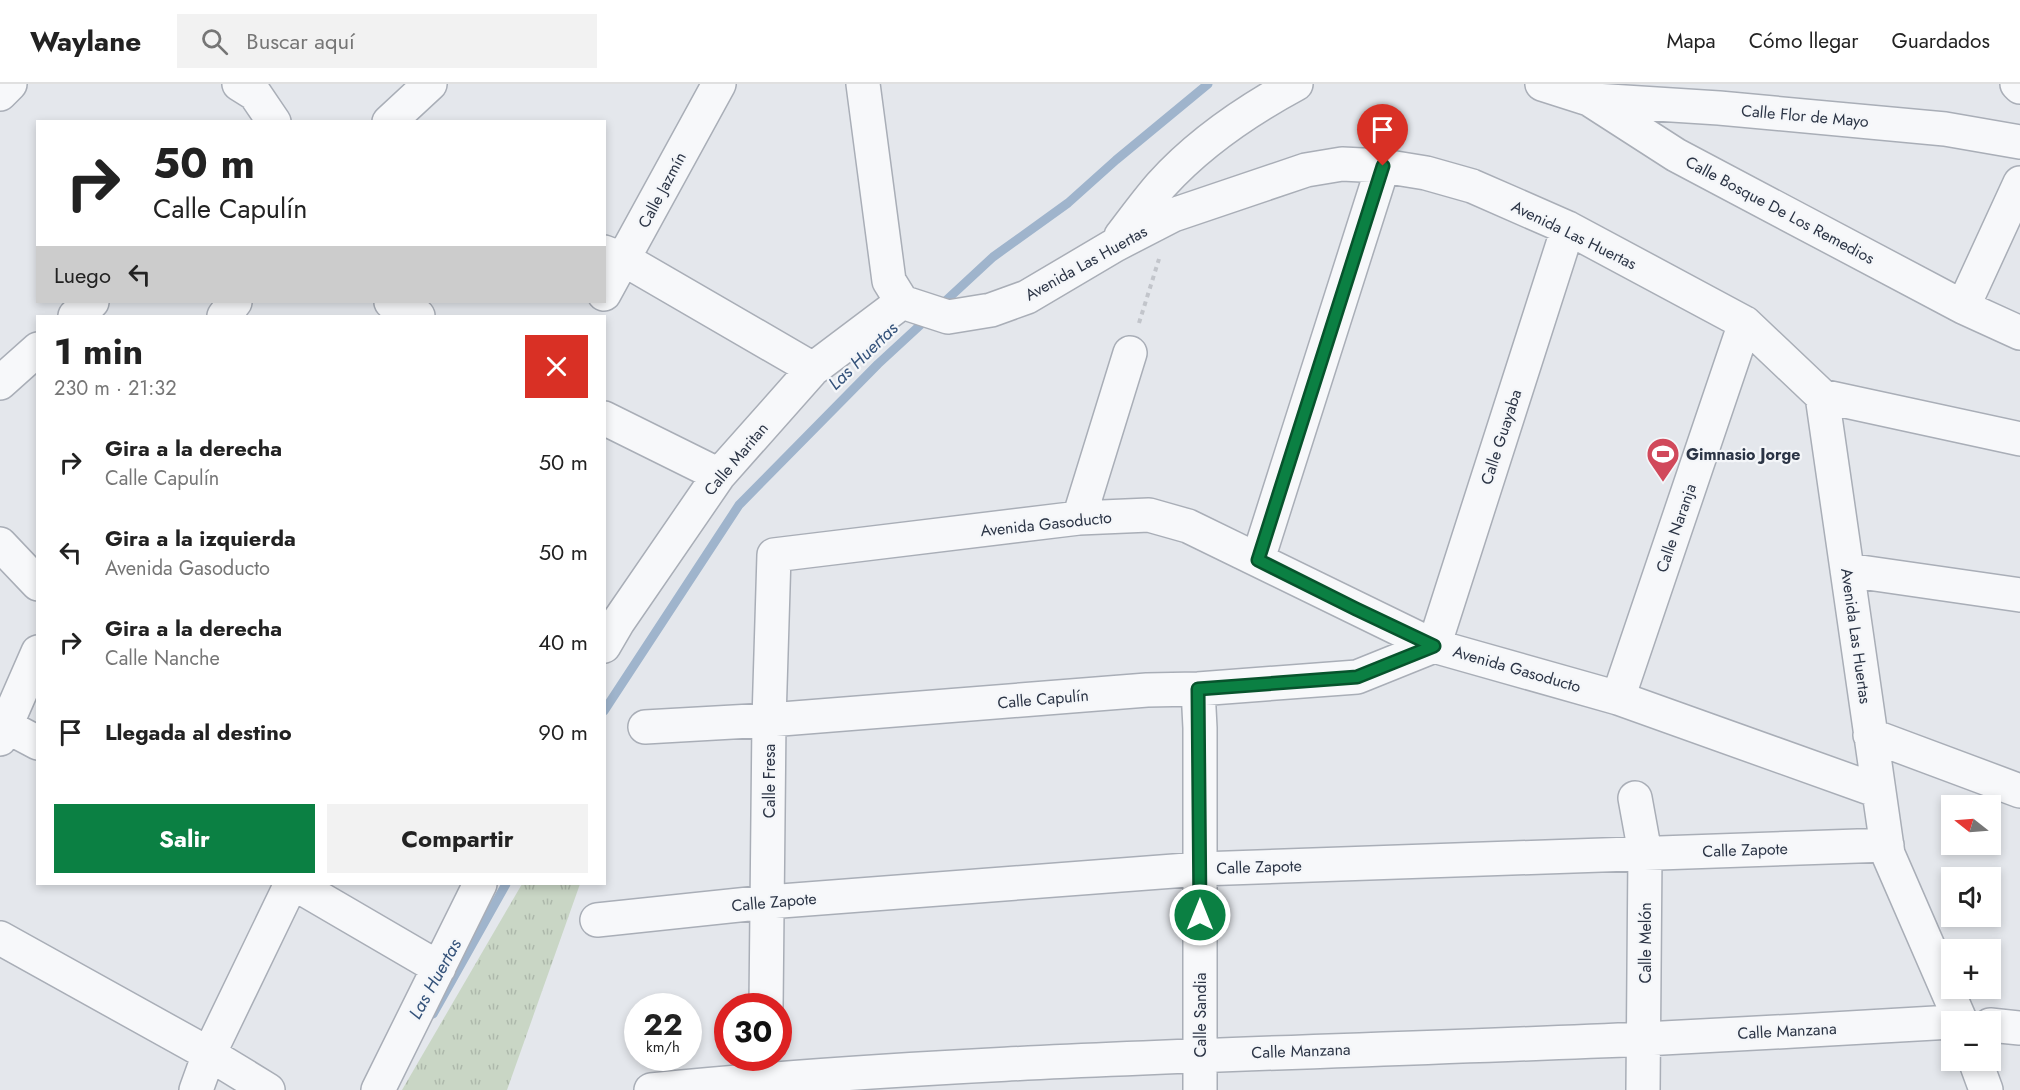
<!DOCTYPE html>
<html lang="es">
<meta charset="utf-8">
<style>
body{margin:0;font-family:Jost,sans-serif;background:#f2f2f2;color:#222;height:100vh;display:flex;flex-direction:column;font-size:22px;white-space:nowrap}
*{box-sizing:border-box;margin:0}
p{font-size:20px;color:#767676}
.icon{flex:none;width:33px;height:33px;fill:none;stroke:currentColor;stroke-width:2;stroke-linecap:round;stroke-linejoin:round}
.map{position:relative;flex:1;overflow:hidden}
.panel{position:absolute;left:36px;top:231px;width:570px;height:570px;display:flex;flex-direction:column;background:#fff;border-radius:0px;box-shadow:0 3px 9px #0003}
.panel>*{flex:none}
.guide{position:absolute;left:36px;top:36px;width:570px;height:183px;border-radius:0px;box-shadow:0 3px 9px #0003;background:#fff;color:#222;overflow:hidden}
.needle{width:39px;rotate:287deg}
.buttons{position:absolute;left:1941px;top:711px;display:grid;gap:12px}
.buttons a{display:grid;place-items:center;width:60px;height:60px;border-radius:0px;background:#fff;box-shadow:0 3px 9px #0003;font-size:30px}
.speed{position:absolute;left:624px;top:909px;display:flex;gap:12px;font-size:30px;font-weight:700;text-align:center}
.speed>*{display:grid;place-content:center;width:78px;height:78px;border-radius:50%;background:#fff;box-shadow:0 3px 9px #0003;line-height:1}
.speed small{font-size:15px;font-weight:400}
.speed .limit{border:9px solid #d22;background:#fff;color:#111}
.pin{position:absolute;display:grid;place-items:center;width:51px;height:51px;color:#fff;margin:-62px -26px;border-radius:50% 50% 50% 0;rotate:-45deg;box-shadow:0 0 6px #0007}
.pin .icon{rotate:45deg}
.me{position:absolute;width:66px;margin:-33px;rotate:0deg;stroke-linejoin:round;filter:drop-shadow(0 0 4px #0008)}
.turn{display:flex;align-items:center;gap:21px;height:126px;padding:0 18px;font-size:27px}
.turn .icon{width:78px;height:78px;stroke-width:2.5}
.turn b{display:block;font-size:42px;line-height:51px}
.then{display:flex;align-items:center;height:57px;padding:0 18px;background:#0003;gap:12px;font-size:22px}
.round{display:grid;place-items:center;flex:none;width:63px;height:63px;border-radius:0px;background:#f2f2f2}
.overview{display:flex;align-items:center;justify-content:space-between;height:102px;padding:0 18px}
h1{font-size:36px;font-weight:700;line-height:45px}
.action{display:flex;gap:12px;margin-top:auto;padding:12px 18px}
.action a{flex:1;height:69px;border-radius:0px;background:#0b8043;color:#fff;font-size:24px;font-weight:700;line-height:69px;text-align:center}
.action a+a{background:#f2f2f2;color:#222}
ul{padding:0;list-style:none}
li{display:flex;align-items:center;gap:18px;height:90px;padding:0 18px}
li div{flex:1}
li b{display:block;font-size:22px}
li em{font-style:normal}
header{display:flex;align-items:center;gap:36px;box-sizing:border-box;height:84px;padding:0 30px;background:#fff;border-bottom:2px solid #e0e0e0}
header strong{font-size:28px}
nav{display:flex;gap:33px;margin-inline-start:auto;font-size:21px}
.search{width:420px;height:54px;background:#f2f2f2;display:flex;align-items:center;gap:15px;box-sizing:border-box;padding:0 21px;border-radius:0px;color:#767676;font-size:22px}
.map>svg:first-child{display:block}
.grass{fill:url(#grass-tufts)}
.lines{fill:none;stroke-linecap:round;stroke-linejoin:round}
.stream{stroke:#9fb4cc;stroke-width:9}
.minor-casing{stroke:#a9aeb7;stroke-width:36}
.path{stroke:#c2c5cb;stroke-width:4;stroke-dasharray:4.5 4.5;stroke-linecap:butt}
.minor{stroke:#f7f8fa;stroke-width:33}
.route-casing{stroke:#07532c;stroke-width:15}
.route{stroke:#0b8043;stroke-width:10}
.labels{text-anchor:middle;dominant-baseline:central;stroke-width:4.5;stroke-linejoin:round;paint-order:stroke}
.street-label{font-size:16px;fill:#2b3445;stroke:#f4f6f9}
.poi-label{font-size:16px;font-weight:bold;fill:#2b3445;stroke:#f4f6f9;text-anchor:start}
.water-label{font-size:18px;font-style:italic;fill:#34527a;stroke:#f4f6f9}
</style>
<header>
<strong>Waylane</strong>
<div class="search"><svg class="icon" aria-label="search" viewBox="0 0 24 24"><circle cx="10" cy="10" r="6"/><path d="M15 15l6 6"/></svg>Buscar aquí</div>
<nav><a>Mapa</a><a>Cómo llegar</a><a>Guardados</a></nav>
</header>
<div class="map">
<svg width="2020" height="1006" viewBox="0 0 2020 1006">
<defs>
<pattern id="grass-tufts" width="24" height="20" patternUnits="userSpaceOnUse" patternTransform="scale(1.5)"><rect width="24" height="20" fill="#c9d6c5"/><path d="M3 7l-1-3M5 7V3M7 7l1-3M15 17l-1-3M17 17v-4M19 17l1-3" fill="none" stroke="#adb8ab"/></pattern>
</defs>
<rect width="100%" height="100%" fill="#e4e7ec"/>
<path class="grass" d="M522 800H580L507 1006H402Z"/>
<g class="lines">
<path class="stream" d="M939 223 993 173 1068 119 1116 76 1208 0
M604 627 739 421 878 280 929 233
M433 930 506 800"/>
<g class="minor-casing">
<path id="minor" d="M239 0 255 10 274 38
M863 0 889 197 902 218 948 233 991 226 1027 213 1115 161 1173 131 1306 86 1342 80 1383 82 1426 89 1472 102 1568 144 1745 239 1822 312 1888 770 1961 938
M1542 0 1589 15 1676 71 1963 223 2020 249
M2017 0 2020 3
M0 10 10 0
M1594 16 1719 24 1945 45 2020 58
M389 38 430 0
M1121 152C1134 135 1147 117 1161 101 1199 59 1246 27 1296 0
M604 168 625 176 813 285
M604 210 719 0
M391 218 418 232
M1963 223 2020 99
M75 232 92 218
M224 232 235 218
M0 299 38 265
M1822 312 2020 355
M604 334 719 391
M1079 434 1130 269
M0 460 38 500
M1258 475 1383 82
M1847 486 2020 511
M604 562 618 538 719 391 813 285 902 218
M1198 605 1200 644V1006
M1618 614 1745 239
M6 642 38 659
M645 643 769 636 1147 606 1198 605 1357 593 1434 562 1568 144
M1870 651 2020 707
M0 655 38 568
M1635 714 1645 769 1643 1006
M295 800 439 884
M597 836 768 818 1200 785 1887 761
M0 854 209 970 268 1006
M766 922 769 636 774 471 1079 434 1149 431 1188 442 1434 562 1618 614 1878 707
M1990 941 2020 944
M1975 976 1986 1006
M196 1006 209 970 291 800
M378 1006 480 800
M651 1006C981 973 1313 970 1644 955 1747 950 1849 944 1952 938"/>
</g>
<path class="path" d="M1139 239 1159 175"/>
<use href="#minor" class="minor"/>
</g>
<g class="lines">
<g class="route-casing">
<path id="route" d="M1200 831 1198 605 1357 593 1434 562 1356 525 1258 476 1383 82"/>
</g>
<use href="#route" class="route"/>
</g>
<defs>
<g id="stadium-pin" transform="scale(1.725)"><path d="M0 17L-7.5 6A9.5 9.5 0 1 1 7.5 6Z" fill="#d1495b" stroke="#f4f6f9"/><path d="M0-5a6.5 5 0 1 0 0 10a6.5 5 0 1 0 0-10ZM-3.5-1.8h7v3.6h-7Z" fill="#fff"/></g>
</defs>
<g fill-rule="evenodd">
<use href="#stadium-pin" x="1663" y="370"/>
</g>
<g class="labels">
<g class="street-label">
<text transform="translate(1805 32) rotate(5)">Calle Flor de Mayo</text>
<text transform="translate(662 106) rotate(-62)">Calle Jazmín</text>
<text transform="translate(1780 126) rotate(28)">Calle Bosque De Los Remedios</text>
<text transform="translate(1574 151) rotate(26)">Avenida Las Huertas</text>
<text transform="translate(1086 179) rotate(-29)">Avenida Las Huertas</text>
<text transform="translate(1501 353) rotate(-72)">Calle Guayaba</text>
<text transform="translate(736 375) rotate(-50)">Calle Maritan</text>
<text transform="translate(1046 440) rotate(-6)">Avenida Gasoducto</text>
<text transform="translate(1676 444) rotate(-71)">Calle Naranja</text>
<text transform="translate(1856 552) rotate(82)">Avenida Las Huertas</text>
<text transform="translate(1517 585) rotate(16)">Avenida Gasoducto</text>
<text transform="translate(1043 615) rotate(-5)">Calle Capulín</text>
<text transform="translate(769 697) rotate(-90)">Calle Fresa</text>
<text transform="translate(1745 766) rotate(-2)">Calle Zapote</text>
<text transform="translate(1259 783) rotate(-2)">Calle Zapote</text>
<text transform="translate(774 818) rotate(-5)">Calle Zapote</text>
<text transform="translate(1645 859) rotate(-90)">Calle Melón</text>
<text transform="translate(1200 931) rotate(-90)">Calle Sandia</text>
<text transform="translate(1787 947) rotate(-3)">Calle Manzana</text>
<text transform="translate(1301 967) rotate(-2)">Calle Manzana</text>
</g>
<g class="poi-label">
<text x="1686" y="370">Gimnasio Jorge</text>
</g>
<g class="water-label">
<text transform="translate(863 272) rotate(-44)">Las Huertas</text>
<text transform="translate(435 895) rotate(-61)">Las Huertas</text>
</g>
</g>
</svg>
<div class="buttons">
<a><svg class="needle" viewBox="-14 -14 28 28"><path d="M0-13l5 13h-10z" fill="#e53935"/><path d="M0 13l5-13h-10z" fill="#767676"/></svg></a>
<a><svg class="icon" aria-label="sound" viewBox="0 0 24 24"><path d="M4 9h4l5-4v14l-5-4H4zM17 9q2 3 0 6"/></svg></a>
<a>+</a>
<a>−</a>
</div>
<div class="speed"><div>22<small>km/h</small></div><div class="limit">30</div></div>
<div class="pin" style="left:1383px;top:82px;background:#d93025"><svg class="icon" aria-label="arrive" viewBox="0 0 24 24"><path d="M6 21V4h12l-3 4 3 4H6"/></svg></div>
<svg class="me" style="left:1200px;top:831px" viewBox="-20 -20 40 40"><circle r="17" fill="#0b8043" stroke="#fff" stroke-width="3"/><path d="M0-11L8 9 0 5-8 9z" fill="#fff"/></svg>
<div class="guide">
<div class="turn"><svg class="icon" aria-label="right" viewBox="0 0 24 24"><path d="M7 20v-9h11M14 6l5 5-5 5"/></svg><div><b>50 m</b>Calle Capulín</div></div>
<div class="then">Luego<svg class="icon" aria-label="left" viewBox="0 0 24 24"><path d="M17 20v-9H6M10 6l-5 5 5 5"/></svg></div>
</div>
<section class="panel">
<div class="overview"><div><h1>1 min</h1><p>230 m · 21:32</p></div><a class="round" style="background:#d93025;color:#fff"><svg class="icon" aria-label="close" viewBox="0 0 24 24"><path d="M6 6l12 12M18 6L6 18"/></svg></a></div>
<ul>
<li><svg class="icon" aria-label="right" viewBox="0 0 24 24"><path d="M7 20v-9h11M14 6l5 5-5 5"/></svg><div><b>Gira a la derecha</b><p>Calle Capulín</p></div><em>50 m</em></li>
<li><svg class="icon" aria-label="left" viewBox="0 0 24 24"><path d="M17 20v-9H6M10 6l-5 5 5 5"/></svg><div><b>Gira a la izquierda</b><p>Avenida Gasoducto</p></div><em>50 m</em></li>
<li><svg class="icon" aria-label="right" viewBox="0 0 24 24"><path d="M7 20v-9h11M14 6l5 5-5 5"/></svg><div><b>Gira a la derecha</b><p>Calle Nanche</p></div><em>40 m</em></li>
<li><svg class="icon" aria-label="arrive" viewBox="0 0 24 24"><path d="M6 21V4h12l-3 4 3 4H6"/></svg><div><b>Llegada al destino</b></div><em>90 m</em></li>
</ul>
<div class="action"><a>Salir</a><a>Compartir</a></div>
</section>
</div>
